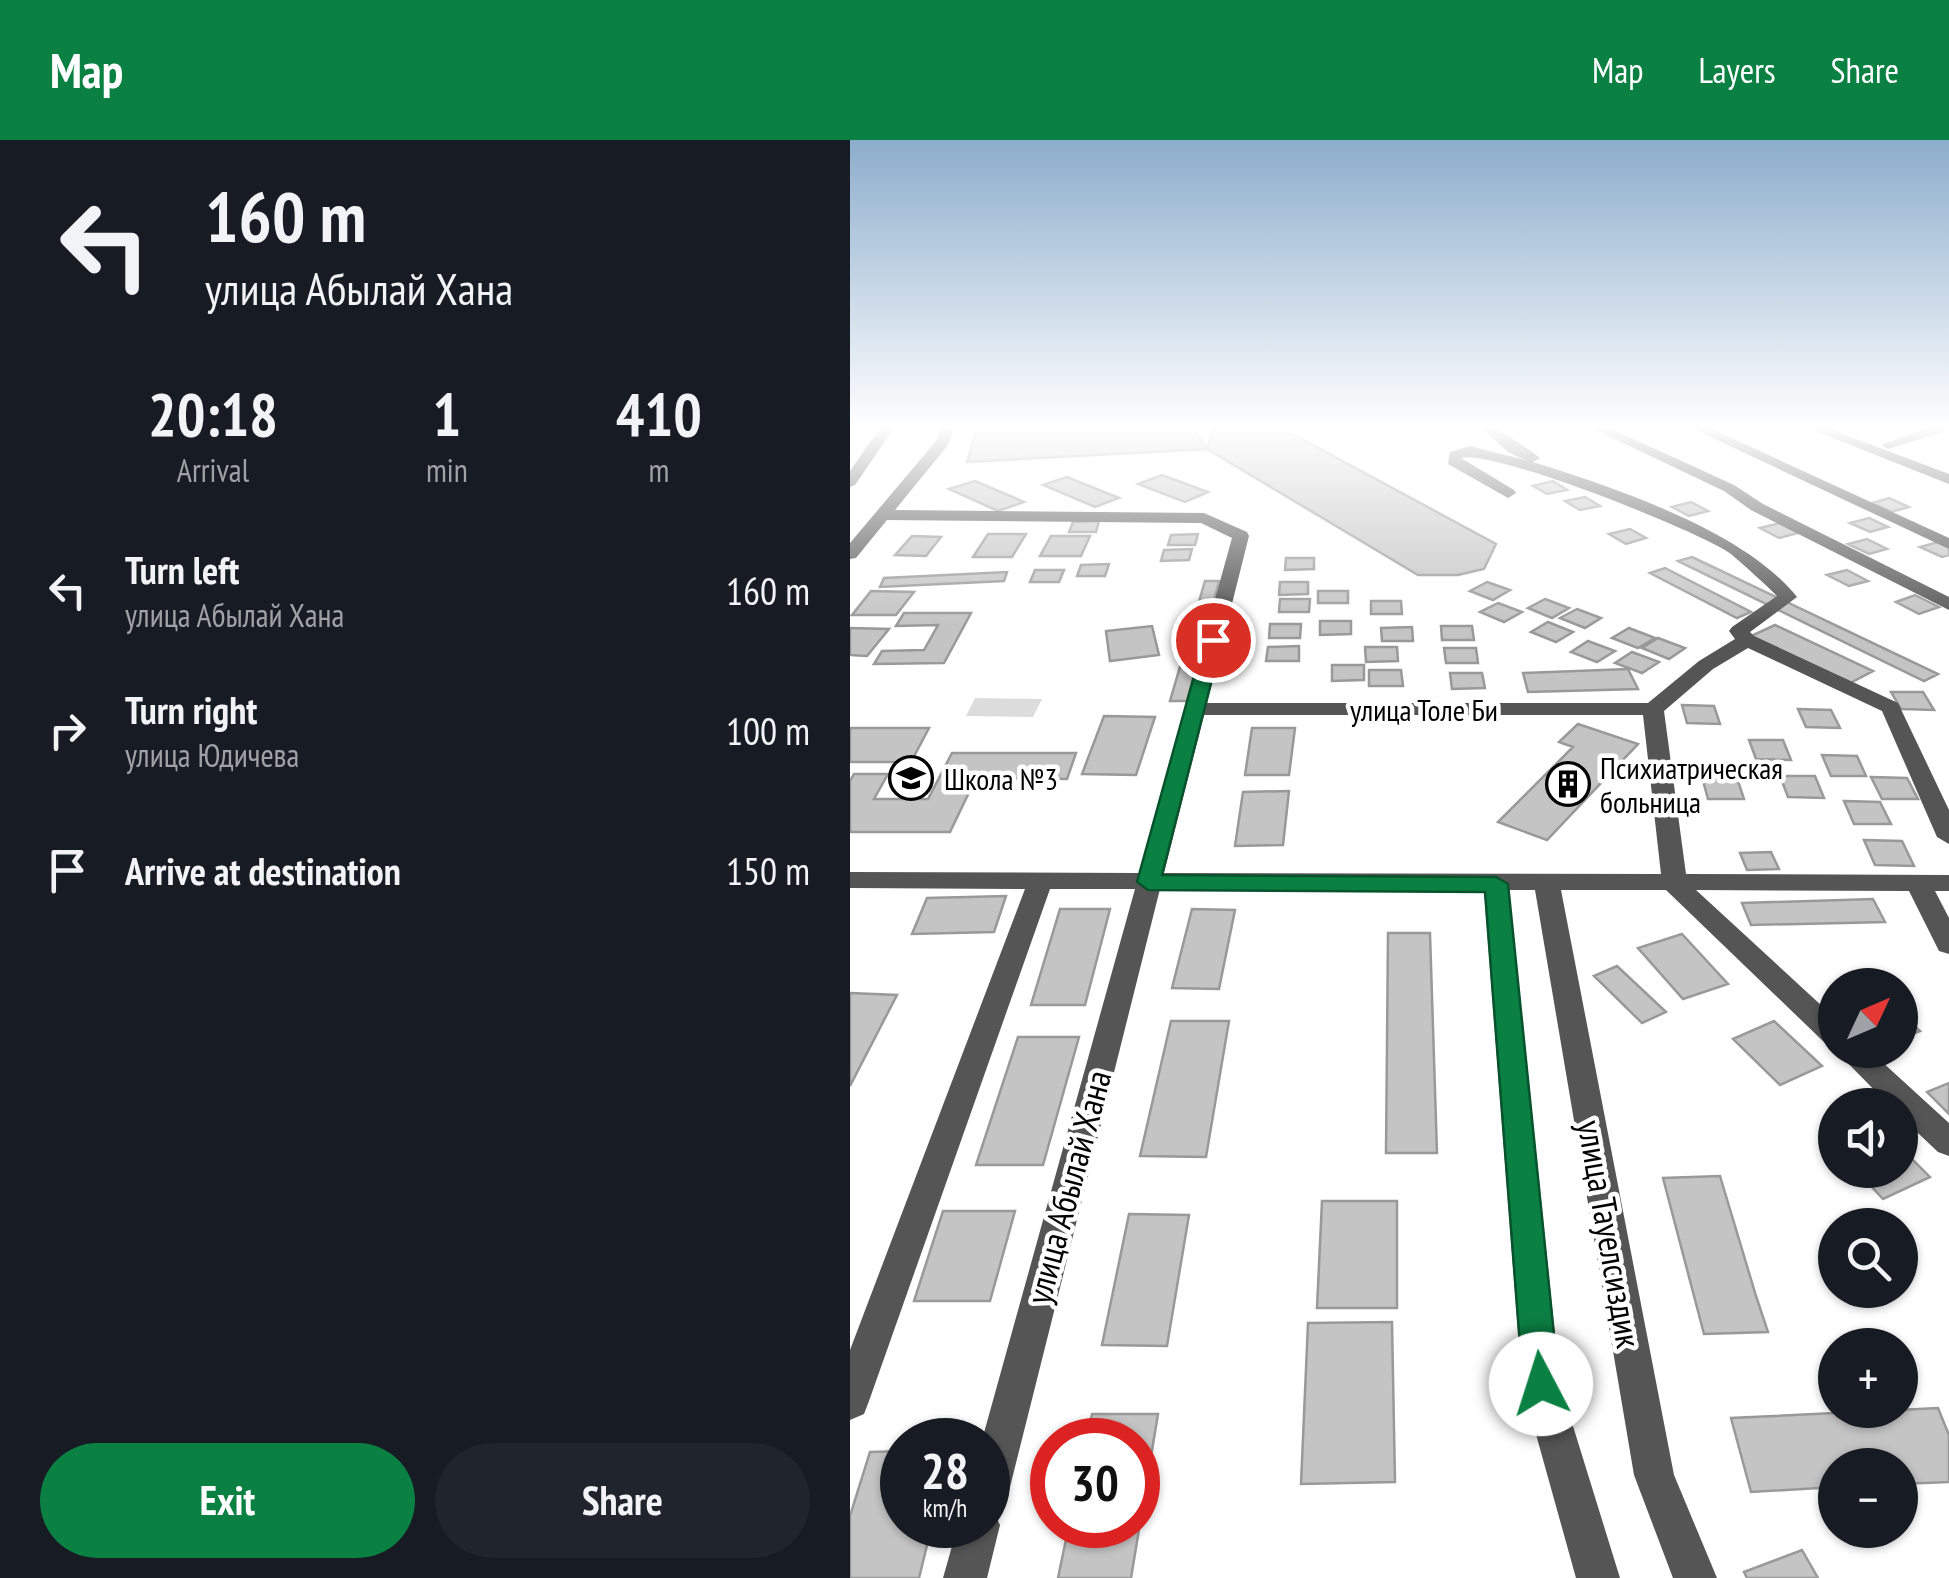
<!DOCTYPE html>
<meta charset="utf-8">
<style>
body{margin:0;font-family:"PT Sans Narrow",sans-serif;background:#20242c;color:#f1f3f6;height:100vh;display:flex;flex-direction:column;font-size:38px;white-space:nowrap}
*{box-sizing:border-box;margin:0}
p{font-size:32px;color:#9ea1a6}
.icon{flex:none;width:55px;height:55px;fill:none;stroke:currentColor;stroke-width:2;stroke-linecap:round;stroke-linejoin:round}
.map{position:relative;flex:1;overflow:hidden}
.sheet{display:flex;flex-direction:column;background:#171b24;width:850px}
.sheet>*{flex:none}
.top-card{background:#171b24;color:#f1f3f6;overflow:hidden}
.needle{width:65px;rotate:46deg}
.controls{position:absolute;left:968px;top:828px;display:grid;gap:20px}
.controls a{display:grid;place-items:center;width:100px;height:100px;border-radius:50%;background:#171b24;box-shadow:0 2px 8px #0004;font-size:50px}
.speed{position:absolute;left:30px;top:1278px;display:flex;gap:20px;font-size:50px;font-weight:700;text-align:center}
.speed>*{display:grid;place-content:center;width:130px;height:130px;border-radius:50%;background:#171b24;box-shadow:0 2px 8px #0004;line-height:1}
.speed small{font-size:25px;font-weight:400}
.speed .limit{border:15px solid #d22;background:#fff;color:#111}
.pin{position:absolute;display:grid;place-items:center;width:85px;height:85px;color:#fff;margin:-42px;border:5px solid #fff;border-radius:50%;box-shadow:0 2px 10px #0007}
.me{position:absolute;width:110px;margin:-55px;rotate:355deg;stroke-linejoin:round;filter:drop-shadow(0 0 8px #0008)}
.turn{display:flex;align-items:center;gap:35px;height:210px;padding:0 40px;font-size:45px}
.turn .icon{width:130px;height:130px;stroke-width:2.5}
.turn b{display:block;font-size:70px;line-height:85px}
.eta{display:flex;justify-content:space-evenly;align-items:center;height:170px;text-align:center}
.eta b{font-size:60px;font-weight:700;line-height:70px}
.cta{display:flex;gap:20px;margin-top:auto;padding:20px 40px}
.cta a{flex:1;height:115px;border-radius:60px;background:#0b8043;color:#fff;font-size:40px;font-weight:700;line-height:115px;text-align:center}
.cta a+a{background:#20242c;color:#f1f3f6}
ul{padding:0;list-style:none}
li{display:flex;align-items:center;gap:30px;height:140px;padding:0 40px}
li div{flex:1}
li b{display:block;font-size:38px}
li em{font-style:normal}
header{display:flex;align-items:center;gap:60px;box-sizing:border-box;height:140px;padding:0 50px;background:#0b8043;color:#fff}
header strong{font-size:48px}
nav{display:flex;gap:55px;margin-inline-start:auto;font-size:35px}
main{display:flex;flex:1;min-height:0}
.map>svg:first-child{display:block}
.green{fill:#dcdcdc}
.building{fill:#c4c4c4;stroke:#999;stroke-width:2.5}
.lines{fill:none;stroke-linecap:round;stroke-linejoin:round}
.minor{fill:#555;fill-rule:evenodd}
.route{fill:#0b8043;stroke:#07532c;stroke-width:2.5}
.labels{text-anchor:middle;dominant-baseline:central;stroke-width:9;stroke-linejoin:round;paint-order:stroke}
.street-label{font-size:30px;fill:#000;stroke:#fff}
.poi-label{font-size:30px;fill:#000;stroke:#fff;text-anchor:start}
.near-street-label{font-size:35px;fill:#000;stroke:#fff}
</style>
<header>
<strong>Map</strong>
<nav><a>Map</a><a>Layers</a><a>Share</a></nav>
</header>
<main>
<section class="sheet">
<div class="top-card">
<div class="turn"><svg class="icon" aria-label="left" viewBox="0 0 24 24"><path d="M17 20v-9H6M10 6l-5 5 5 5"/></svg><div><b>160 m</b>улица Абылай Хана</div></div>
</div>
<div class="eta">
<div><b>20:18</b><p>Arrival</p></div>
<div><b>1</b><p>min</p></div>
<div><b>410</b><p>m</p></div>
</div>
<ul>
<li><svg class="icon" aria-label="left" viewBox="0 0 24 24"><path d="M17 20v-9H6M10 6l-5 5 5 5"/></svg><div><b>Turn left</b><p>улица Абылай Хана</p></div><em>160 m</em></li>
<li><svg class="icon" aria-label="right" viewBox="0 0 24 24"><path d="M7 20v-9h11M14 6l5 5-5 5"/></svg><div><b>Turn right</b><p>улица Юдичева</p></div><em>100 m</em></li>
<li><svg class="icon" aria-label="arrive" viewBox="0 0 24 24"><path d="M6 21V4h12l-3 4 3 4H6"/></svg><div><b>Arrive at destination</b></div><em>150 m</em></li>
</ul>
<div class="cta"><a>Exit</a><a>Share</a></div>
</section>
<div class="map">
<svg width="1099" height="1438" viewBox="0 0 1099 1438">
<rect width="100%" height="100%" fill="#fff"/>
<path class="green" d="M125 558 192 559 183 577 116 576Z"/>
<path class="building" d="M128 285H342L357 309 117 322Z
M365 285H426L646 404 634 429 608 435H568L357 309Z
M312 335 358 352 335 362 288 344Z
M217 337 269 358 245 367 193 345Z
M125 341 174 362 148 371 99 349Z
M703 341 717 350 697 354 683 346Z
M735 357 750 366 730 370 715 361Z
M1039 358 1059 367 1041 372 1022 363Z
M841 362 858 371 839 376 822 367Z
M1019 378 1038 387 1020 392 1000 383Z
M249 381 246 392H219L223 382Z
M930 383 948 393 929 398 910 388Z
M780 389 796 398 776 404 759 394Z
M138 394H176L162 417H123Z
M348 394 345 405H318L321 395Z
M62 396 91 397 76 416 45 415Z
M201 396H240L231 416H190Z
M1017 399 1037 409 1019 414 998 404Z
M1088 402 1099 407V415L1092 417 1070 407Z
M342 409 339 420 311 421 314 410Z
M842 417 1088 534 1074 541 828 421Z
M436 418H464V429L435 430Z
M259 424 255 436H227L231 425Z
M815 428 901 472 887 478 800 433Z
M185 430H214L209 442H180Z
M997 430 1018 441 999 446 977 435Z
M157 432 154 441 30 447 34 438Z
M355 441H369L337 561H320Z
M430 442H458V454L429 455Z
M637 442 660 450 643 460 620 451Z
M21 451 64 452 46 475H2Z
M468 451H498V463H468Z
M1065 455 1089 467 1069 474 1046 462Z
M430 459H460L459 472H429Z
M695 459 719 468 702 478 678 468Z
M521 461H551L552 474H521Z
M648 463 672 472 654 482 630 472Z
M727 469 751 478 735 488 710 478Z
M54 473H121L94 523 24 524 32 511 74 510 88 485 46 486Z
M470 481H501V494L470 495Z
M698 482 723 492 706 502 681 492Z
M420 484H451L450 498H419Z
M925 485 1023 531 1000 543 901 496Z
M302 486 309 515 260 521 256 491Z
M591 486H622L624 500H592Z
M562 487 563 501H532L531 488Z
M0 488 39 489 17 516 0 515Z
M779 488 805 498 788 508 762 498Z
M808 498 835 508 819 519 792 508Z
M738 501 765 511 747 522 721 512Z
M449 506V521H416L418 507Z
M515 507H547L548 521 516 522Z
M594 508H626L628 523H596Z
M782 512 809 522 792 533 765 523Z
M482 525H514V540L482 541Z
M778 529 788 549 678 552 673 533Z
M519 530H551L553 546H519Z
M600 533H632L635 548 602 549Z
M1041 552H1073L1084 570 1051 569Z
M832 565 864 566 870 584 837 583Z
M948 569 981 570 990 588 956 587Z
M254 576 305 577 286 635 232 634Z
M728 584 788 604 697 700 648 682 723 607 709 602Z
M0 588H79L61 622H0Z
M402 588H445L439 635H395Z
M899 600H933L941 620 906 619Z
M102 613H226L217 639 126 638 100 692H0V641L4 634H38L24 659H78Z
M972 615 1007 616 1016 636H981Z
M930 636H965L974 658 938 657Z
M852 637 887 638 894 659H858Z
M1021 637 1057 638 1068 659H1032Z
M439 651 433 705 385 706 393 652Z
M994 661 1030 662 1041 684H1004Z
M1014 700 1052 701 1064 726 1025 725Z
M921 712 929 729 897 730 890 713Z
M156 756 144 792 62 794 77 758Z
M1023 759 1035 782 901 785 892 763Z
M210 769H260L235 865H181Z
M342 769 385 770 369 849 322 848Z
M538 793H580L587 1013H536Z
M832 794 878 844 833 859 788 808Z
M767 826 816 872 792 883 744 836Z
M0 853 47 855 0 946Z
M1050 873 1070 891 1050 899Z
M321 881H379L356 1017 290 1016Z
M924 881 972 926 930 945 883 899Z
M168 897H229L193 1025H126Z
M1099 943V974L1077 952Z
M1050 1007 1080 1037 1033 1059 1006 1030H1050Z
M870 1036 906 1156 918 1192 854 1194 813 1038Z
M472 1061H547V1168H467Z
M93 1071H165L140 1161H64Z
M279 1074 339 1075 317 1206 252 1205Z
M542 1182 545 1342 451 1344 458 1183Z
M1088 1268 1099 1295V1342L1050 1344V1325H985V1347L901 1352 881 1278Z
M242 1274H308L281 1438H208L219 1385H288V1300H237Z
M52 1311V1385H82L69 1438H0V1376L20 1312Z
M952 1410 968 1438H897L894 1432Z"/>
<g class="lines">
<path class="minor" d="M32 285H46L5 345 0 347V331Z
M92 285H106L98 305 45 370 354 373 397 392 399 396 357 563H798L849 521 885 499 879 491 882 487 927 456C913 442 896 427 881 414 852 392 640 308 611 318L664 350 666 353 658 358 598 324 600 312 620 306 675 320 658 312 628 285H643C658 298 676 306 690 318L683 322C763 347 895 391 947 457L900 492 904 496 1048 563 1099 670V704L1087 697 1032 571 898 508 863 529 814 571 836 734 1099 735V751H1085L1099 778V814L1089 811 1059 751 846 750 985 878V906L975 903 816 750H711L824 1335 867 1438H823L784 1335 685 750H659L710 1244 770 1438H726L672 1244 634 750 310 749 159 1351 153 1366 143 1370 150 1385 137 1438H93L108 1385H138V1300H132L285 749H200L19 1261 14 1274 0 1280V1210L175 749 0 748V732L289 733 382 398 351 383 37 380 6 418 0 419V403L86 301ZM354 575H793L811 734 314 733Z
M735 285H753L884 345 913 364 1099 457V470L901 370 874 351Z
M835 285H853L1099 398V409Z
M950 285H969L1099 334V344Z
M1086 285H1099V290L1038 309 1031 305Z
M985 910H1019L1099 983V1016L1088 1012 1050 976V965H1039Z"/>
</g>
<linearGradient id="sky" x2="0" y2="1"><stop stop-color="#8cadcc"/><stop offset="0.59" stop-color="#fff"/><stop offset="1" stop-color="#fff" stop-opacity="0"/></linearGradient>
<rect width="1099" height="486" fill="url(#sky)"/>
<path class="route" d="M363 495 372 500 312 735 646 737 658 744 709 1244 703 1256 691 1261 679 1256 673 1244 635 752 298 750 287 742 354 500Z"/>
<defs>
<g id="school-ring" transform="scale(2.25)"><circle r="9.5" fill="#fff" stroke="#000" stroke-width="1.5"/><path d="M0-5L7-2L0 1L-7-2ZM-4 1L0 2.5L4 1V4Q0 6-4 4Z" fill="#000"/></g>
<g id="building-ring" transform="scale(2.25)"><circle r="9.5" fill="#fff" stroke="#000" stroke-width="1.5"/><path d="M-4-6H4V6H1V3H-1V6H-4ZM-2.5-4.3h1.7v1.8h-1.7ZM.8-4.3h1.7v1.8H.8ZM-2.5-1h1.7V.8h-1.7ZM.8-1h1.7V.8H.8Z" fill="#000"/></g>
</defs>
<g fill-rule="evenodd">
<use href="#school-ring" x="61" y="638"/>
<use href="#building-ring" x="718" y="644"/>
</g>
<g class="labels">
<g class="street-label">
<text x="574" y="569">улица Толе Би</text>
</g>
<g class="poi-label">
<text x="750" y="627">Психиатрическая<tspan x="750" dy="34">больница</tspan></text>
<text x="94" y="638">Школа №3</text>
</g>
<g class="near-street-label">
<text transform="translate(218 1047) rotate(-75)">улица Абылай Хана</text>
<text transform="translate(760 1094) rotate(80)">улица Тауелсиздик</text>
</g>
</g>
</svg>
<div class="controls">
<a><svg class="needle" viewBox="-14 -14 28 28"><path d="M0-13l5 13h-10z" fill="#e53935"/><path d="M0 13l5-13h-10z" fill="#9ea1a6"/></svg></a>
<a><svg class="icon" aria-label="sound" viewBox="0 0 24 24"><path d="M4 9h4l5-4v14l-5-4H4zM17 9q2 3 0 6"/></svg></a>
<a><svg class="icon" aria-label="search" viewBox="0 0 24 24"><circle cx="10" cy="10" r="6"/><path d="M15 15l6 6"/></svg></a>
<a>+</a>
<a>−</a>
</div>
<div class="speed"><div>28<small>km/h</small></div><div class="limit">30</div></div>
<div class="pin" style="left:363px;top:500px;background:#d93025"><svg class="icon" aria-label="arrive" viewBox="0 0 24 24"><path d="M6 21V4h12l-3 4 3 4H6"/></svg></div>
<svg class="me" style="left:691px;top:1244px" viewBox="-20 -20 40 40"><circle r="19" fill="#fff"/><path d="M0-13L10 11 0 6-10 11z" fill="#0b8043"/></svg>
</div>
</main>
